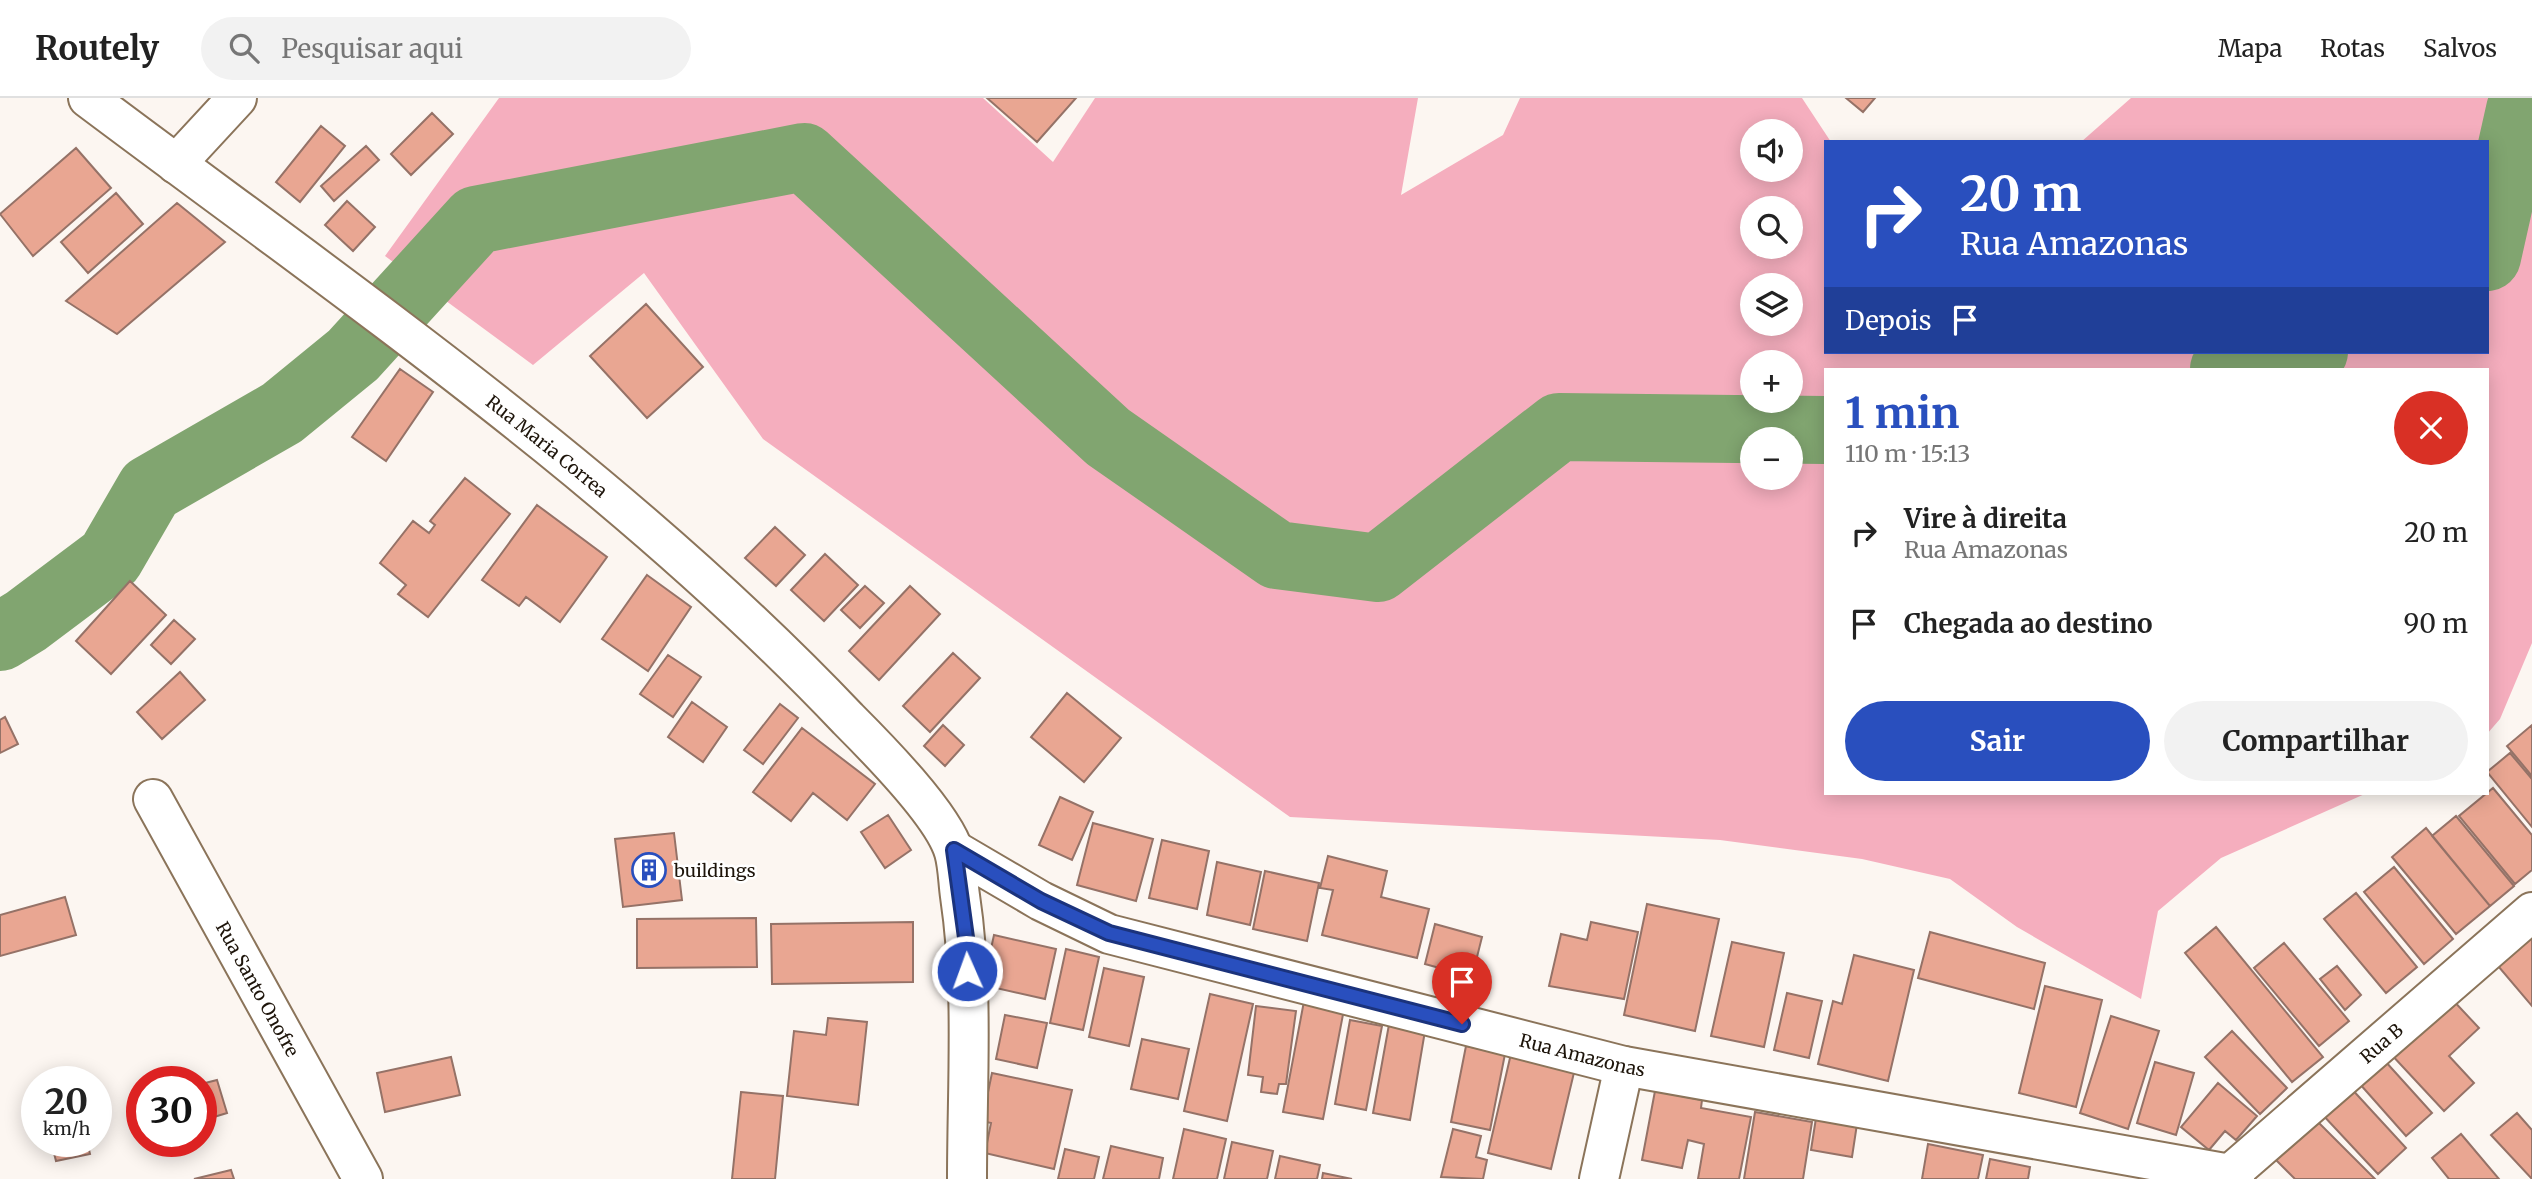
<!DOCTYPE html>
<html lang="pt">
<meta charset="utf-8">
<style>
body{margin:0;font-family:Merriweather,serif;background:#f2f2f2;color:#222;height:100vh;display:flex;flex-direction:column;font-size:26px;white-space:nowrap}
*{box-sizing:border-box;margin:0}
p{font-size:23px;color:#767676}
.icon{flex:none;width:38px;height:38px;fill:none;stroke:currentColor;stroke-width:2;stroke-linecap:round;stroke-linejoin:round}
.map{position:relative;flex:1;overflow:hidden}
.panel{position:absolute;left:1824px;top:270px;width:665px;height:427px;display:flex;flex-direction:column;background:#fff;border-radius:0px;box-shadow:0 4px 18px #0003}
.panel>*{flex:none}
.guide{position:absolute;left:1824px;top:42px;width:665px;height:214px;border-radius:0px;box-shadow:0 4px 18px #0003;background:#294fbe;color:#fff;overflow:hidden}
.tools{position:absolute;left:1740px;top:21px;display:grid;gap:14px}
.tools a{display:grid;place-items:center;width:63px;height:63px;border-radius:50%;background:#fff;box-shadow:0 4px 18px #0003;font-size:35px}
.speed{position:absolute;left:21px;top:968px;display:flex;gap:14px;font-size:35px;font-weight:700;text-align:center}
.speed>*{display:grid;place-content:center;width:91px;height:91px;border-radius:50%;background:#fff;box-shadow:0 4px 18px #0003;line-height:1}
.speed small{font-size:18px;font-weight:400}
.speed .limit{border:10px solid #d22;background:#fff;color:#111}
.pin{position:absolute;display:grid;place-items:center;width:60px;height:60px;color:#fff;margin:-72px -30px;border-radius:50% 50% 50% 0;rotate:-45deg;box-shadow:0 0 7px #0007}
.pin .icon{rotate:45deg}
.me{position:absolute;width:77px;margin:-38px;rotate:358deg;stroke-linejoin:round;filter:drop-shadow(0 0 5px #0008)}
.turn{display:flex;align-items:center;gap:24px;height:147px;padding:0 21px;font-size:32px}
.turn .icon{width:91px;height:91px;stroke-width:2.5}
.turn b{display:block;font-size:49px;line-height:60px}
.then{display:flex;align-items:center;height:66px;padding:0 21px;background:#0003;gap:14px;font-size:26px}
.round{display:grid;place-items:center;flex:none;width:74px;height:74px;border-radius:37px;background:#f2f2f2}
.headline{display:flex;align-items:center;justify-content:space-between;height:119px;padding:0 21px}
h1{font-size:42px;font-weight:700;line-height:52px;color:#294fbe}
.cta{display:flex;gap:14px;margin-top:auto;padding:14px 21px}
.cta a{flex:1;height:80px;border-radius:42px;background:#294fbe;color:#fff;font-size:28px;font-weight:700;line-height:80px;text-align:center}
.cta a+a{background:#f2f2f2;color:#222}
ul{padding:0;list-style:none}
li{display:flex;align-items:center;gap:21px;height:91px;padding:0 21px}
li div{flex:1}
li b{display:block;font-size:26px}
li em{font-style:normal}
header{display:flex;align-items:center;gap:42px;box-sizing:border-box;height:98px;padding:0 35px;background:#fff;border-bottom:2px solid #e0e0e0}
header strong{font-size:33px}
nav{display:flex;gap:38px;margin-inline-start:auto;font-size:24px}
.search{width:490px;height:63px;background:#f2f2f2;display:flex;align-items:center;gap:18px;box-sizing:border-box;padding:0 24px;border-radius:38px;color:#767676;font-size:26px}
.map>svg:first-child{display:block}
.forest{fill:#f5aebe;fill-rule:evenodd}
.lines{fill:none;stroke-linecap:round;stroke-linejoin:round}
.river{stroke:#81a570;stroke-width:68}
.building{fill:#e9a692;stroke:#957267;stroke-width:2}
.minor-casing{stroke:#8b745a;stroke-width:42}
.minor{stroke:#fff;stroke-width:38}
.route-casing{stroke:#1b337c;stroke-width:18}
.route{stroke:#294fbe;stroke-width:12}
.labels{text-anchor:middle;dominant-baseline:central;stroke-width:5;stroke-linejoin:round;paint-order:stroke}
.street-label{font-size:18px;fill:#1d140a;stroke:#fff}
.poi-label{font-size:18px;fill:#1d140a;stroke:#fff;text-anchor:start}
</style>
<header>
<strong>Routely</strong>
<div class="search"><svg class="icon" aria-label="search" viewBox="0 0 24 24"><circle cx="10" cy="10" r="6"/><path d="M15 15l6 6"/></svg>Pesquisar aqui</div>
<nav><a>Mapa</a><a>Rotas</a><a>Salvos</a></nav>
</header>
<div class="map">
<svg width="2532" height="1081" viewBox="0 0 2532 1081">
<rect width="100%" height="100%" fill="#fcf6f1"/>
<path class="forest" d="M499 0H983L1053 64 1095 0H1418L1401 97 1503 37 1520 0H1802L1831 44H1825V254H2487V44H2081L2131 0H2532V545L2500 621 2487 636V271H1825V695H2367L2221 760 2158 813 2141 901 2017 829 1950 781 1862 761 1720 742 1290 719 763 341 644 175 533 267 385 158ZM1752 33H1790V72H1752ZM1752 110H1790V149H1752ZM1790 187V226H1752V187ZM1752 264H1790V303H1752ZM1752 341H1790V380H1752Z"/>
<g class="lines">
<path class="river" d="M2487 159 2520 12 2532 5
M2224 271 2314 254
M0 539 26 523 110 460 150 391 282 315 353 257 476 122 804 59 1108 339 1277 457 1378 470 1559 329 1825 332"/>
</g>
<path class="building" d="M987 0H1076L1037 44Z
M1846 0H1875L1863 14Z
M432 15 453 36 411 77 391 56Z
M321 28 345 48 300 104 276 84Z
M366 48 379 62 334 103 321 88Z
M76 50 111 90 33 158 0 116Z
M116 95 143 126 88 175 61 144Z
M347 103 375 129 353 153 325 127Z
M177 105 225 144 117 236 66 203Z
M646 206 703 269 647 320 590 258Z
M400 271 433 294 386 363 352 339Z
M465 380 510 416 428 519 398 496 406 487 380 465 413 423 429 435 435 427 430 423Z
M537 407 607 459 560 524 526 499 519 508 482 482Z
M775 429 805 457 776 488 745 460Z
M825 456 858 487 824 523 791 492Z
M647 477 691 509 648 573 602 541Z
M130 483 166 517 111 576 76 543Z
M865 488 884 505 860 530 841 512Z
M910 488 940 516 879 582 849 553Z
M174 522 195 541 171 566 151 547Z
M953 555 980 580 930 634 903 608Z
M668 557 701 579 673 619 640 596Z
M180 574 205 602 162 641 137 614Z
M1067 595 1121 640 1084 684 1031 639Z
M692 604 727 629 703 664 668 639Z
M780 606 798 620 763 666 744 652Z
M5 619 18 646 0 655V622Z
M943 627 964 647 945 668 924 648Z
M2532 627V678L2507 648Z
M802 630 875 686 847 722 813 695 791 723 753 694Z
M2510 655 2532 681V729L2487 674Z
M2493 690 2532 737V772L2515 786 2459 718Z
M1060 699 1093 714 1072 762 1039 747Z
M888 717 911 752 885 770 861 734Z
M2456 718 2514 788 2490 808 2432 738Z
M1093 725 1153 741 1136 803 1077 787Z
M2426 730 2490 808 2456 836 2392 759Z
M674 735 682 802 623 809 615 741Z
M1162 742 1209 753 1197 811 1149 800Z
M1328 758 1387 773 1381 799 1429 811 1417 860 1322 837 1333 792 1320 790Z
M1217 764 1261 774 1250 827 1207 817Z
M2394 769 2453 841 2424 866 2364 794Z
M1265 773 1319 785 1307 843 1253 831Z
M2356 795 2417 869 2386 895 2324 821Z
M65 799 76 837 0 858V817Z
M1647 806 1719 821 1695 933 1624 917Z
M756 820 757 869 637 870V821Z
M913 824V884L772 886 771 826Z
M1591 824 1638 834 1624 901 1549 888 1561 836 1587 842Z
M1435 826 1482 839 1472 879 1425 866Z
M2532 828V908L2493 862Z
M2216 829 2323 959 2292 984 2185 855Z
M1930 834 2045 865 2034 911 1918 880Z
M994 837 1056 851 1045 901 983 887Z
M1732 844 1784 855 1764 949 1711 938Z
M2284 845 2349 923 2319 948 2254 870Z
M1066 851 1099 859 1083 932 1050 925Z
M1854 857 1914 872 1888 983 1818 966 1833 903 1842 906Z
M2337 868 2361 897 2345 912 2320 881Z
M1104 870 1144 879 1129 948 1089 939Z
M2045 888 2102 902 2076 1009 2019 995Z
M1787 895 1822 903 1809 960 1774 952Z
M1210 896 1253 906 1227 1023 1184 1013Z
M1305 898 1345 906 1323 1021 1283 1014Z
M2449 898 2479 930 2449 958 2474 985 2444 1013 2389 954Z
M1256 908 1296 913 1286 986H1279L1277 996 1261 994 1263 979 1248 977Z
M1005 917 1047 925 1037 970 996 961Z
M2111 918 2159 933 2128 1031 2080 1015Z
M828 920 867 924 858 1007 787 998 794 933 826 937Z
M1390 921 1426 927 1410 1022 1373 1015Z
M1350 922 1382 928 1366 1012 1335 1006Z
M2232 933 2287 990 2260 1016 2205 959Z
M1142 941 1189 951 1178 1001 1131 991Z
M1513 947 1577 962 1551 1071 1488 1055Z
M1466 948 1505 956 1490 1032 1451 1024Z
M451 959 460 997 385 1014 377 975Z
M2385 963 2432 1015 2406 1038 2359 985Z
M2155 964 2194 975 2176 1037 2137 1025Z
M992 975 1072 992 1054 1071 985 1055 991 1025 982 1023Z
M217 982 227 1015 201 1023V986Z
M2218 985 2257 1018 2236 1042 2225 1033 2209 1052 2181 1029Z
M2349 988 2406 1050 2378 1076 2321 1015Z
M1655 993 1702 1002 1701 1010 1751 1019 1739 1081H1698L1704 1046 1688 1042 1682 1070 1642 1062Z
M741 994 783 998 775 1081H732Z
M1755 1014 1812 1024 1803 1081H1744Z
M2517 1015 2532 1032V1081L2491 1037Z
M1816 1020 1857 1026 1852 1059 1811 1052Z
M2314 1020 2375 1081H2295L2274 1060Z
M1184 1031 1226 1041 1217 1081H1173Z
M1453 1031 1481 1038 1476 1059 1487 1062 1483 1081 1441 1079Z
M2461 1036 2499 1081H2449L2432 1060Z
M51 1043H87L90 1056 56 1063Z
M1232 1044 1273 1053 1267 1081H1224Z
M1928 1046 1983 1057 1978 1081H1922Z
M1111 1048 1163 1060 1159 1081H1103Z
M1065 1051 1099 1059 1094 1081H1058Z
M1280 1058 1320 1067 1317 1081H1275Z
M1990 1061 2030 1069 2028 1081H1986Z
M231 1072 234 1081H194Z
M1323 1075 1352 1081H1322Z"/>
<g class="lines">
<g class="minor-casing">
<g id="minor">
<path id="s1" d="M88 0C349 196 622 383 848 621 877 650 943 717 954 754 958 768 958 784 960 798 974 891 967 987 967 1081"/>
<path d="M176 66 237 0"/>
<path id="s2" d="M153 701 363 1081"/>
<path id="s3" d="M954 752 1041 803 1109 836 1624 968 2230 1076 2235 1081"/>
<path id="s4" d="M2230 1076 2532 814"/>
<path d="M1599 1081 1624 968"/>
</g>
</g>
<use href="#minor" class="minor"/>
</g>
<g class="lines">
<g class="route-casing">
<path id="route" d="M967 873V847L954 752 1041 803 1109 835 1462 926"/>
</g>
<use href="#route" class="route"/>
</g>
<defs>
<g id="building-ring" transform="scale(1.75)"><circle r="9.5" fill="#fff" stroke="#294fbe" stroke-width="1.5"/><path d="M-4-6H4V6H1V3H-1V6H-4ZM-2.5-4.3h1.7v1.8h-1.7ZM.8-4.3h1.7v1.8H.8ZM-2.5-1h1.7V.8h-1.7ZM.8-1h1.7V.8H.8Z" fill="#294fbe"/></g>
</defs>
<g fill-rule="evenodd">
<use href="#building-ring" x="649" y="772"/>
</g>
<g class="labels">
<g class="street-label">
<text stroke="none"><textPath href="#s1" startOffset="576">Rua Maria Correa</textPath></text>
<text stroke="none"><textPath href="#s2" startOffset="217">Rua Santo Onofre</textPath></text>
<text stroke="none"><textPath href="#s4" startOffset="200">Rua B</textPath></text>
<text stroke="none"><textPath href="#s3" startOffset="665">Rua Amazonas</textPath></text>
</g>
<g class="poi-label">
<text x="674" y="772">buildings</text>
</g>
</g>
</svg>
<div class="tools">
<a><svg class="icon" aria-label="sound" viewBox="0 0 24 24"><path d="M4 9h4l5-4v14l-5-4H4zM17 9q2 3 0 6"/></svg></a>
<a><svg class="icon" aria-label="search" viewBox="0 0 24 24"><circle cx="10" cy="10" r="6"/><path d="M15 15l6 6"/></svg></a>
<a><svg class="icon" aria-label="layers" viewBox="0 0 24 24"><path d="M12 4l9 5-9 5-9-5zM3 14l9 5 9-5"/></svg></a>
<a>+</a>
<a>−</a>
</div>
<div class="speed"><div>20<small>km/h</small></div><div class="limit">30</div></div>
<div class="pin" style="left:1462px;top:926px;background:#d93025"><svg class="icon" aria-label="arrive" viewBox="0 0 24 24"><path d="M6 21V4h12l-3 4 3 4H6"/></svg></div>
<svg class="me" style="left:967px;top:873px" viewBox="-20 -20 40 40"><circle r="17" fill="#294fbe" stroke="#fff" stroke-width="3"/><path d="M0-11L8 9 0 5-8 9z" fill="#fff"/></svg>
<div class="guide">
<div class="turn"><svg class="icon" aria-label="right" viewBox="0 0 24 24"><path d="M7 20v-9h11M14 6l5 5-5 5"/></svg><div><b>20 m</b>Rua Amazonas</div></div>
<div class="then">Depois<svg class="icon" aria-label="arrive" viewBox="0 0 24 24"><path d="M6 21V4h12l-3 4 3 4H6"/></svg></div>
</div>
<section class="panel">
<div class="headline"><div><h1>1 min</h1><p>110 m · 15:13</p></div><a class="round" style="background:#d93025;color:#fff"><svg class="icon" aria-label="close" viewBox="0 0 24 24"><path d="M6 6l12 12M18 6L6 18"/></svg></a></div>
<ul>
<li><svg class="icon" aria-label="right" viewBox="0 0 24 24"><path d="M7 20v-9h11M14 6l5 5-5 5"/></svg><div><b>Vire à direita</b><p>Rua Amazonas</p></div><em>20 m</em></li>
<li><svg class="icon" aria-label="arrive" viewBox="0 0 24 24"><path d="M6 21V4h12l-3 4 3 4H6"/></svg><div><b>Chegada ao destino</b></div><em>90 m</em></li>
</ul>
<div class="cta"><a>Sair</a><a>Compartilhar</a></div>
</section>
</div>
